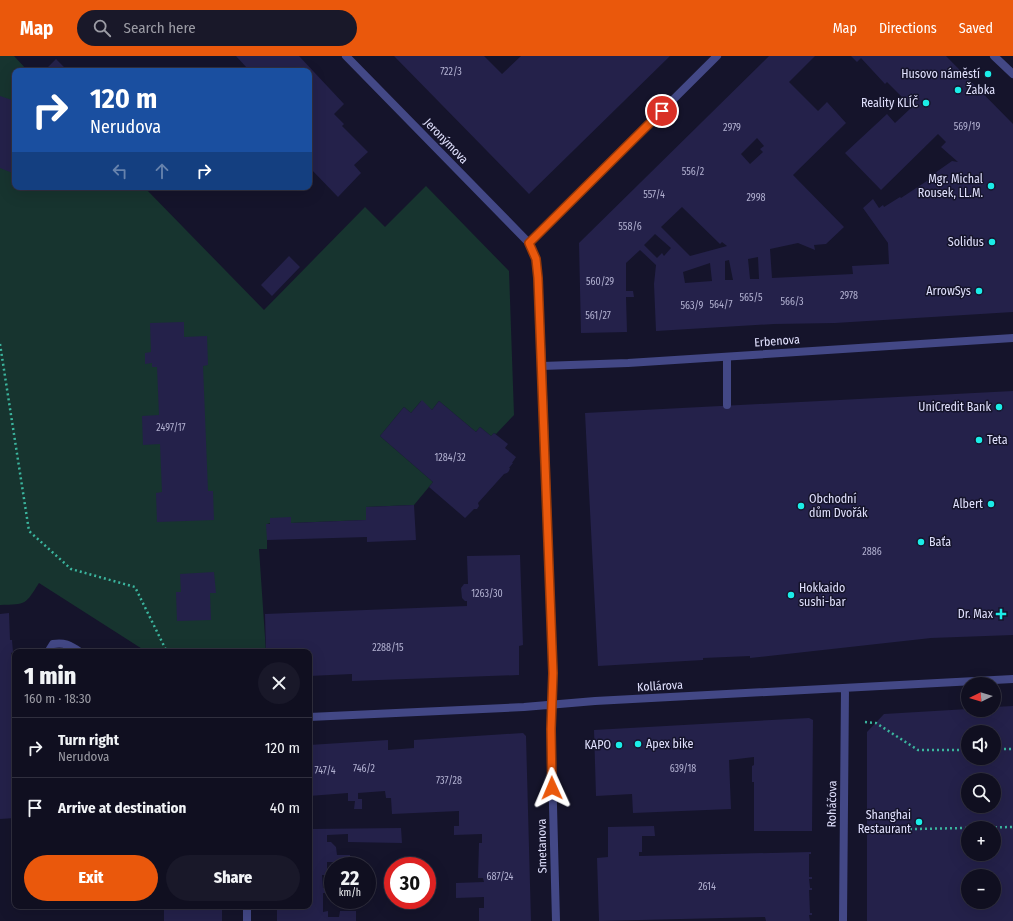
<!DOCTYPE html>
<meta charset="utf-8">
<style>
body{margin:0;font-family:"Fira Sans Condensed",sans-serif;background:#191829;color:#f1f3f6;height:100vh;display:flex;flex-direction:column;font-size:15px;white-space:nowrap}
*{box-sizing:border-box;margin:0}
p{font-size:13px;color:#9c9ca5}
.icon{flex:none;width:22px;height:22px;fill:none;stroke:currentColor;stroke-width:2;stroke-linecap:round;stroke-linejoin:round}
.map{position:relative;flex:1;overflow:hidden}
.panel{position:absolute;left:12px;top:593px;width:300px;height:260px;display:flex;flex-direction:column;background:#100f20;border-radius:8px;box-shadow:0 4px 16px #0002,0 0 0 1px #302f3e}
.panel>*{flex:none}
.banner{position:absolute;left:12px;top:12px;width:300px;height:122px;border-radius:8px;box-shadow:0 4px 16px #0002,0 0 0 1px #302f3e;background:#1a4fa0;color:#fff;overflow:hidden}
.needle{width:26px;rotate:265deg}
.controls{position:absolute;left:961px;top:621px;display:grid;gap:8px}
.controls a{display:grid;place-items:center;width:40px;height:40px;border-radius:50%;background:#100f20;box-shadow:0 4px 16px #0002,0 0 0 1px #302f3e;font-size:20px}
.speed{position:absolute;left:324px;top:801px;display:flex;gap:8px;font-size:20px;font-weight:700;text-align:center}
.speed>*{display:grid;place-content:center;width:52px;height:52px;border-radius:50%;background:#100f20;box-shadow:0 4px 16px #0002,0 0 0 1px #302f3e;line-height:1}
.speed small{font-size:10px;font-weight:400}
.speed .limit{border:6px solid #d22;background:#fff;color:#111}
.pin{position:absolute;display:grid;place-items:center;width:34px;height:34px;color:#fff;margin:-17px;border:2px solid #fff;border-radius:50%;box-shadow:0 1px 4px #0007}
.me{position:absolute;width:44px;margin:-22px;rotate:359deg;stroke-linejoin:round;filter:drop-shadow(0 0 3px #0008)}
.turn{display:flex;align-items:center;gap:14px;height:84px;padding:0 12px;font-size:18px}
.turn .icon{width:52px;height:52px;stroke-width:2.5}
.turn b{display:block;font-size:28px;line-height:34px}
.lanes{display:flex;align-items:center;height:38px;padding:0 12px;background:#0003;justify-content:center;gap:20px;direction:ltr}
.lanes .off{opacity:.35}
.round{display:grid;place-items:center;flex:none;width:42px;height:42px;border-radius:21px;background:#191829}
.overview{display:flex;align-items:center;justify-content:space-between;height:68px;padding:0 12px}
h1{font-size:24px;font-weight:800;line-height:30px}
.button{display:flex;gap:8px;margin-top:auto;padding:8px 12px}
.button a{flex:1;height:46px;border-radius:24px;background:#ea580c;color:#fff;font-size:16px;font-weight:800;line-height:46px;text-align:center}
.button a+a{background:#191829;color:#f1f3f6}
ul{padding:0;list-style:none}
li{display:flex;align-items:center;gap:12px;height:60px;padding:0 12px;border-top:1px solid #302f3e}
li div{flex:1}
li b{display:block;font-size:15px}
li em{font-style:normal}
header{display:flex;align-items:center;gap:24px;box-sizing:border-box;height:56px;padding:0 20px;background:#ea580c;color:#fff}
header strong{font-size:19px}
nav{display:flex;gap:22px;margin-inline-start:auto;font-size:14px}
.search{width:280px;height:36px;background:#191829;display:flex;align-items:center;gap:10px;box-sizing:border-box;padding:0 14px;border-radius:22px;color:#9c9ca5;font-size:15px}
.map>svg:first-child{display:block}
.green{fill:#17342f}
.building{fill:#24214a;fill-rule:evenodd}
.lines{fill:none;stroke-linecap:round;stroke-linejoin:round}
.path{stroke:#3bb59e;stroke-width:2.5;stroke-dasharray:2 3;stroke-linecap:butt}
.lane{stroke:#434886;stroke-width:8}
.street{stroke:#434886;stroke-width:8}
.route-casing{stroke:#983908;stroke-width:10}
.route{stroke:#ea580c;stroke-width:7}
.poi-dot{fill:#1bede8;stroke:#15142b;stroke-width:1.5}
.labels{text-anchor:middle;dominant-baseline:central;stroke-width:3;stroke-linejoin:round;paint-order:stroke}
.number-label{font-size:10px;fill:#b1b0d0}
.poi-label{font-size:12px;fill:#e0e0fd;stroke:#15142b;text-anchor:end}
.street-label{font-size:12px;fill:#e0e0fd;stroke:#15142b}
</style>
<header>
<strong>Map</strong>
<div class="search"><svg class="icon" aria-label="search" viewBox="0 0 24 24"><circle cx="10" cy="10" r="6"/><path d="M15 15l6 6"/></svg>Search here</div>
<nav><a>Map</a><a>Directions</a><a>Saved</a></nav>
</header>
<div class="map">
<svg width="1013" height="865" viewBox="0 0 1013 865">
<rect width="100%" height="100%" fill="#15142b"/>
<path class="green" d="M0 0H14L28 15H15V131H144L264 254 365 151 385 171 426 130 509 215 514 359 496 378 494 377 491 380 480 371 476 376 439 345 432 354 421 345 411 357 404 351 380 380 433 426 414 449 366 451V464L291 467V461L267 468V493H259L266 596H147L39 527C25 549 27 548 0 549Z"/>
<path class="building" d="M236 0H299L344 48 334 58 344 68 342 70 368 96 354 109 361 117 338 141 309 111V15H244L247 12Z
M394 0H484L502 18 521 0H670L529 138Z
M769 0H815L789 26 818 55 827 46 846 67 793 119 844 171 826 188 814 189 815 194 798 187 770 193 772 222 853 218 852 210 889 208 888 187 863 152 873 143 879 152 883 149 884 151 900 141 901 142 933 121 932 119 952 105 958 106 941 91 946 86 938 78 881 134 845 97 887 58 895 67 912 51 887 26 885 28 861 2 857 6 851 0H946L1013 68V256L835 267 774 268 656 275 654 228 656 209 640 194 626 207V235H633L634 241H626L627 276 581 277 579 187ZM757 82 764 90 760 93 763 96 750 108 741 98ZM682 151 720 188 722 186 727 190 690 200 661 171ZM655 178 671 192 664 200 662 197 657 202 644 189ZM758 201 759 223H750L748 203ZM729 204 733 224H725V205ZM710 207 712 225 685 227 683 216Z
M56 3 68 15H44Z
M0 40 15 45V118L0 112Z
M289 200 300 211 272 240 261 229Z
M184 266V281L207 280 208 309 203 310 208 435H213L214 464 157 466 156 437 162 436 160 388 143 389 142 360 159 359 157 311H152V307L145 308V297L151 296 150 267Z
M1013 335V579L931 582 750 602V600L703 602V604L598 610 585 357Z
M422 344 432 354 439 345 476 376 480 371 491 380 494 377 508 388 505 392 516 401 512 407H513L509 412H510L509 415 507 417 504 418 478 447 479 450 477 453H474L465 462 429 431 433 426 380 380 404 351 411 357Z
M414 449 416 484 367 486V481L267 484 266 468H270V462L291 461V467L366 464V451Z
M520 499 523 589 519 590V619L352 625V618L309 620V596H266L265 558 467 550V545H465L462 542 461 532 464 528H468L467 500Z
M214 516 216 537H210L211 564 177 565 176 536H181L180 518Z
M9 557 10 584H12L13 596 11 597 13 632H15V639H14L15 656V762L0 763V558Z
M1013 650V865H867V676L884 658 968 653V654H994V651ZM968 676H994V702H968ZM968 724H994V750H968ZM968 772H994V798H968ZM968 820H994V846H968Z
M809 662 813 664 812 775H754V726H752V710L754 709V701L729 704 731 753 633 757 632 738 596 740 594 674Z
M523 677 526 680 531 865H479V852H484V841L456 842V827L484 826 483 822H478L479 787H482V778L454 779V770H459V755L392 758 391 742H386L385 735 358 737V743H362V753H354L355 745H348V737L309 740V689L388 684V694L414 692V684Z
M309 763H311V773L401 772 402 787 348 786V778L327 779V786H331L336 791 337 799H350V806H360L361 810H347L346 806H327V819H322L323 832H333V837H323V856L328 855V861H339L340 855H356V865H277V850H309Z
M654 770 655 780H642V796H639V800L811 796V798H809V821H812V823H809L810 832H812V834H809L810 857H812V859H809L810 865H766L765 861 599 865 597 802 608 801V771Z
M164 850H222V865H164Z"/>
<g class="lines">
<path class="path" d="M0 288 29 475 71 513 135 531 167 596
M865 666 876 667 918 694H968
M994 693H1013
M865 774 1013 771"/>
<path class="lane" d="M727 301V349"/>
<path class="street" d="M346 0 529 187 536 203 538 222 542 310 553 617 551 673 556 865
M994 0 1013 18
M529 187 717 0
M542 310 628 307 1013 282
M48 596 53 588C64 586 70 589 80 596
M309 661 524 651 595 645 1013 623
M247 850V865
M843 865 845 632"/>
</g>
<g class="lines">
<g class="route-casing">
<path id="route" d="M552 732 551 673 553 617 538 222 536 203 529 187 662 55"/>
</g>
<use href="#route" class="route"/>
</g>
<g class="poi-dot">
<circle cx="988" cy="18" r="4"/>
<circle cx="958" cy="34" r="4"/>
<circle cx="926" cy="47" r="4"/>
<circle cx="991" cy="130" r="4"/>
<circle cx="992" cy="186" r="4"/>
<circle cx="979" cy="235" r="4"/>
<circle cx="999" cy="351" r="4"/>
<circle cx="979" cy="384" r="4"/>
<circle cx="991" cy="448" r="4"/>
<circle cx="801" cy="450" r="4"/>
<circle cx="921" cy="486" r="4"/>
<circle cx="791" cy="539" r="4"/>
<path d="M999 552h4v4h4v4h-4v4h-4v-4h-4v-4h4z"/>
<circle cx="638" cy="688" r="4"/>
<circle cx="619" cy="689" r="4"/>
<circle cx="919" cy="766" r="4"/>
</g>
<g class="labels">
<g class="number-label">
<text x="451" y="16">722/3</text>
<text x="967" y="71">569/19</text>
<text x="732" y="72">2979</text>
<text x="693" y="116">556/2</text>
<text x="654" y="139">557/4</text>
<text x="756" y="142">2998</text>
<text x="630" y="171">558/6</text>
<text x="600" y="226">560/29</text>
<text x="849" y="240">2978</text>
<text x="751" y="242">565/5</text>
<text x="792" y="246">566/3</text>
<text x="721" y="249">564/7</text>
<text x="692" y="250">563/9</text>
<text x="598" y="260">561/27</text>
<text x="171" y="372">2497/17</text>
<text x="450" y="402">1284/32</text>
<text x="872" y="496">2886</text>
<text x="487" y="538">1263/30</text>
<text x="388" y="592">2288/15</text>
<text x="364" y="713">746/2</text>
<text x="683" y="713">639/18</text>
<text x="325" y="715">747/4</text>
<text x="449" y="725">737/28</text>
<text x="500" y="821">687/24</text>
<text x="707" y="831">2614</text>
</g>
<g class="poi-label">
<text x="980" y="18">Husovo náměstí</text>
<text x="966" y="34" text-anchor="start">Žabka</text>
<text x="918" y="47">Reality KLÍČ</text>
<text x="983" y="123">Mgr. Michal<tspan x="983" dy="14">Rousek, LL.M.</tspan></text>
<text x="984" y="186">Solidus</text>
<text x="971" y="235">ArrowSys</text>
<text x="991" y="351">UniCredit Bank</text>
<text x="987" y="384" text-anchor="start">Teta</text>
<text x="809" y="443" text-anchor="start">Obchodní<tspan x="809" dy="14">dům Dvořák</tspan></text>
<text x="983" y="448">Albert</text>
<text x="929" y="486" text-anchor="start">Baťa</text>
<text x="799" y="532" text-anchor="start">Hokkaido<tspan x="799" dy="14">sushi-bar</tspan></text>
<text x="993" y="558">Dr. Max</text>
<text x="646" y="688" text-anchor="start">Apex bike</text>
<text x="611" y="689">KAPO</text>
<text x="911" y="759">Shanghai<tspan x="911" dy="14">Restaurant</tspan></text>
</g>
<g class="street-label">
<text transform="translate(446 85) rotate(46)">Jeronýmova</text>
<text transform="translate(777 285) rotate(-4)">Erbenova</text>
<text transform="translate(660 630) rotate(-3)">Kollárova</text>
<text transform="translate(832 748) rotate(-89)">Roháčova</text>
<text transform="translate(542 790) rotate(-91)">Smetanova</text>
</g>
</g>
</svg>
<div class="controls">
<a><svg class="needle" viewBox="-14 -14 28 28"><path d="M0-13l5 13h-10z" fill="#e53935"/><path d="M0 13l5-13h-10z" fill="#9c9ca5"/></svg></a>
<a><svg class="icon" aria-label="sound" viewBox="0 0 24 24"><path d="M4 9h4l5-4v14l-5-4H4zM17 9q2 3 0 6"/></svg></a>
<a><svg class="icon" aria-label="search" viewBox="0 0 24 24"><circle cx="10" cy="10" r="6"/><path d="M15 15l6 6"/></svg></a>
<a>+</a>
<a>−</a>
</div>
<div class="speed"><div>22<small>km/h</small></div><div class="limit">30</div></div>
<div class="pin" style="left:662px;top:55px;background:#d93025"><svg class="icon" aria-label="arrive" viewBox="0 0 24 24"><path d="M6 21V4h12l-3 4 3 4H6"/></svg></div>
<svg class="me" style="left:552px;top:732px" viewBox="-20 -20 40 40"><path d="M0-17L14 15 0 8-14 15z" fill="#ea580c" stroke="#fff" stroke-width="4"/></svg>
<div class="banner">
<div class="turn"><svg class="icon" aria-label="right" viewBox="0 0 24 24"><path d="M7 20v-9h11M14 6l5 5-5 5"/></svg><div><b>120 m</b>Nerudova</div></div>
<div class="lanes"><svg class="icon off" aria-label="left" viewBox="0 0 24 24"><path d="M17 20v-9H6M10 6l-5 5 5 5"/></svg><svg class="icon off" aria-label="ahead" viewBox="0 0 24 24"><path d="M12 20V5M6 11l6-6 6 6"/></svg><svg class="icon" aria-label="right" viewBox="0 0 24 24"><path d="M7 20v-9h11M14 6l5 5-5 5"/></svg></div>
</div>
<section class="panel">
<div class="overview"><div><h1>1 min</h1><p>160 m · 18:30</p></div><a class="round"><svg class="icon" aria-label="close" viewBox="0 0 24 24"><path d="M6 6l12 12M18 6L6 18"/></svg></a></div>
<ul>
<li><svg class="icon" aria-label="right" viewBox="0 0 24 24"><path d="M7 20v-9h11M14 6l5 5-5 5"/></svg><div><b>Turn right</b><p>Nerudova</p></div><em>120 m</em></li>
<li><svg class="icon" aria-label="arrive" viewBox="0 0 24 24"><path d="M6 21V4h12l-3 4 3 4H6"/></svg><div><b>Arrive at destination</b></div><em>40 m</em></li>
</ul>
<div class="button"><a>Exit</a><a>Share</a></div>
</section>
</div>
